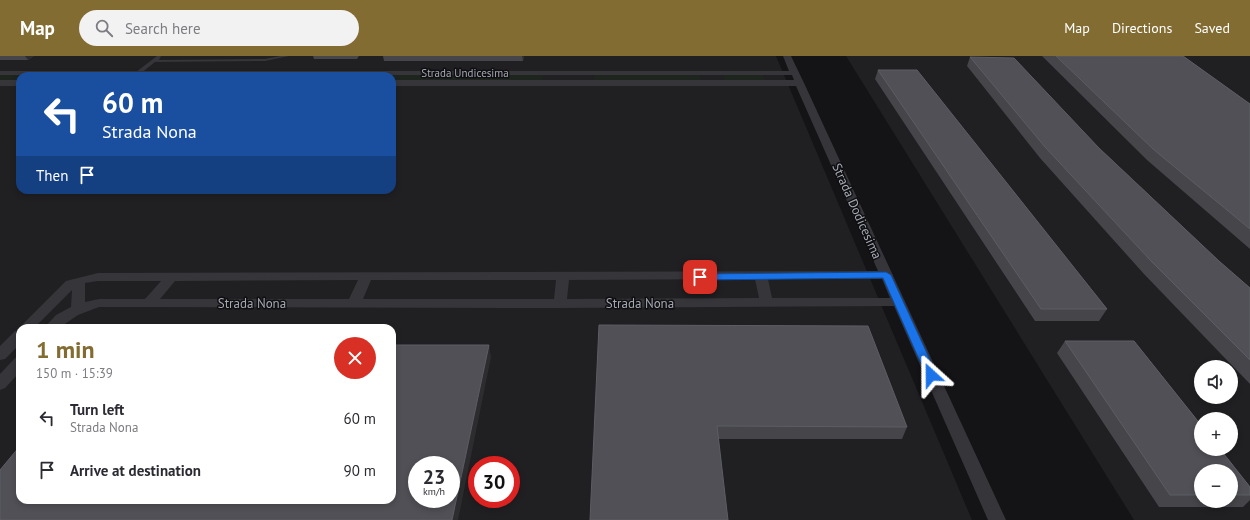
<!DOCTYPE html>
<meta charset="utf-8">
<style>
body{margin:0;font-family:"PT Sans",sans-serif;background:#f2f2f3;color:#2b2b33;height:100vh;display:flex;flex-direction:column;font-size:15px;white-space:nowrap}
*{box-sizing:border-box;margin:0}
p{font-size:13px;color:#7c7c81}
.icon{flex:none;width:22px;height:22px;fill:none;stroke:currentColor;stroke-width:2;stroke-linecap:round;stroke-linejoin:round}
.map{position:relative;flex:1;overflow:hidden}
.panel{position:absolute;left:16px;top:268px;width:380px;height:180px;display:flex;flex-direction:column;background:#fff;border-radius:12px;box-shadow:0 2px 6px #0003}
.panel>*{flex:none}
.top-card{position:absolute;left:16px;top:16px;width:380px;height:122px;border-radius:12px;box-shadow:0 2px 6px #0003;background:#1a4fa0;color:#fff;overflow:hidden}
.tools{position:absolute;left:1194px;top:304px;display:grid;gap:8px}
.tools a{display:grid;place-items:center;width:44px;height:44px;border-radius:50%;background:#fff;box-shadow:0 2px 6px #0003;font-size:20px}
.speed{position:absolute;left:408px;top:400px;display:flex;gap:8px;font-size:20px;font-weight:700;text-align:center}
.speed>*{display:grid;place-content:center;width:52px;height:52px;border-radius:50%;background:#fff;box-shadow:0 2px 6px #0003;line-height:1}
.speed small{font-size:10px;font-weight:400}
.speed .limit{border:6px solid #d22;background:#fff;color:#111}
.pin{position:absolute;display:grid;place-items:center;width:34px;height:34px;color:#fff;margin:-17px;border-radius:8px;box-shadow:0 2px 6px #0006}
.me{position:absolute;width:44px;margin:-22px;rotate:336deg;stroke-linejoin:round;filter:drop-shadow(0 0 3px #0008)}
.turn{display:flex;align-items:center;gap:14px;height:84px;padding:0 20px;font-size:18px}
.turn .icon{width:52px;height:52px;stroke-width:2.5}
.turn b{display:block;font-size:28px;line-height:34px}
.then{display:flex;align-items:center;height:38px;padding:0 20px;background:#0003;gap:8px;font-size:15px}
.round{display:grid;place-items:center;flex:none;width:42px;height:42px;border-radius:21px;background:#f2f2f3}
.overview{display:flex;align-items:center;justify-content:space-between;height:68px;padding:0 20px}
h1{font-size:24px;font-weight:800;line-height:30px;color:#836c32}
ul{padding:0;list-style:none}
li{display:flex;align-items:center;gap:12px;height:52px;padding:0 20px}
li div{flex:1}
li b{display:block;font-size:15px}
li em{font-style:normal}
header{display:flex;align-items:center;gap:24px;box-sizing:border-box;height:56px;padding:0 20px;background:#836c32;color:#fff}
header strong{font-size:19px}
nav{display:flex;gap:22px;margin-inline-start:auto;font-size:14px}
.search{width:280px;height:36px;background:#f2f2f3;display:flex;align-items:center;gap:10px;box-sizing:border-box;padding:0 14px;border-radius:22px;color:#7c7c81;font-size:15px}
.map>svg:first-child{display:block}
.built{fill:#201f22;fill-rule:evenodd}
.green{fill:#1e251f}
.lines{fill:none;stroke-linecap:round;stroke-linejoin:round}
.service{fill:#35353a;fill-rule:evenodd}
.minor{fill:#35353a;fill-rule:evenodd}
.wall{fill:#45454a;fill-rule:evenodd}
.shaded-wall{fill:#2d2d30}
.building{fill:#505056;stroke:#5d5e64;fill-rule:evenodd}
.route{fill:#1a73e8;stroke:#114b97}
.labels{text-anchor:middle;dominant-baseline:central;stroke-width:3;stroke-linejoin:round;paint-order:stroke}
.far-street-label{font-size:11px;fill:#a5a9b5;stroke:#0f0e10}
.street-label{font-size:13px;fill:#a5a9b5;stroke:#0f0e10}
</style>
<header>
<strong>Map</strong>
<div class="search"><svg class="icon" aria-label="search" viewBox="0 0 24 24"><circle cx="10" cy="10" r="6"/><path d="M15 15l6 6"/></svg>Search here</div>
<nav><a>Map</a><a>Directions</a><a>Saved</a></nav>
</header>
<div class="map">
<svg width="1250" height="464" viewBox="0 0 1250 464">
<rect width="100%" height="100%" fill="#141315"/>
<path class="built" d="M0 0H776L972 464H0ZM20 20H392V134H20ZM20 272H392V444H20ZM417 409H451V443H417ZM477 409H511V443H477Z
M846 0H1250V464H1134ZM1201 311H1231V341H1201ZM1201 363H1231V393H1201ZM1201 415H1231V445H1201Z"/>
<path class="green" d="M0 19H125L20 20V24H0Z
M172 19H334L171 20Z
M382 19H544L543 25H392V20Z
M595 19H700L701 25H594Z
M723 19H763L765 25H725Z"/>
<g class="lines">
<path class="service" d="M157 0H161L159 4 265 3 280 0H289L265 5 155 6 140 18H136V16Z"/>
<path class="minor" d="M783 0H791L804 27 1006 464H988L894 250 560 252 99 251 78 259 59 272H44L56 259 71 251 72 234 34 272H20V274L19 272 66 225 98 217 878 215 796 30H392V24H794L792 19H0V15H789ZM755 223 759 242 567 243 569 224ZM768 223H882L890 242H772ZM358 224 349 243H160L175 225ZM371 224H556L554 243H363ZM98 225H161L145 243H99L85 246V227Z
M0 24H20V30H0Z
M20 274V288L5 303 0 304V290L15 275Z
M20 301V316L5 332 0 334V318L15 302Z"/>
</g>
<path class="wall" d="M0 0H34L28 4H0Z
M313 0H359L357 3H314Z
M383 0H524L523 5H384Z
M1042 0H1183L1250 48V193L1147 104Z
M970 1 1099 92 1219 205 1250 232V328L1220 297 1144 218 1040 102 967 10Z
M878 14 1107 253 1099 265H1035L875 23Z
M599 269 907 371 902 383H718Z
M1065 285H1134L1201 369V393H1220L1250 431V444L1243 451H1159L1057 297ZM1201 415H1231V445H1201Z"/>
<path class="shaded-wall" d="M25 0H34L28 4Z
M522 0H524L523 5Z
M489 289 491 301 458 464H452Z"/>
<path class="building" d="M1056 0H1183L1250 48V173L1153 93Z
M970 1 1014 2 1099 92 1219 205 1250 232V304L1152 206 1045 91Z
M878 14H917L1107 253H1041Z
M599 269 868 270 907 371 717 370 728 464H590Z
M1065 285H1134L1201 369V393H1220L1250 431V439H1231V415H1201V439H1170Z
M392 289H489L452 464H0V414L20 390V444H392ZM417 409H451V443H417Z"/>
<path class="route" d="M886 216 891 219 937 319 935 322 931 323 926 319 883 222 700 224 696 221 700 218Z"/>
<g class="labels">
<g class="far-street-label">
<text x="465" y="17">Strada Undicesima</text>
</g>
<g class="street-label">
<text transform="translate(857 155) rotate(66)">Strada Dodicesima</text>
<text x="252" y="247">Strada Nona</text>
<text x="640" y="247">Strada Nona</text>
</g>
</g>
</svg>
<div class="tools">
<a><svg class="icon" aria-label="sound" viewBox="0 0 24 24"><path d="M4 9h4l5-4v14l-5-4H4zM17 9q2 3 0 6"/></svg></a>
<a>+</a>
<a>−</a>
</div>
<div class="speed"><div>23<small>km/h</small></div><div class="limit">30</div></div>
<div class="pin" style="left:700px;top:221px;background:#d93025"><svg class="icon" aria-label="arrive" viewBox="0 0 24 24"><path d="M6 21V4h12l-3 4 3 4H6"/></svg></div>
<svg class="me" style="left:931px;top:319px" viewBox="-20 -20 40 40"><path d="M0-17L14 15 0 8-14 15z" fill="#1a73e8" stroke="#fff" stroke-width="4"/></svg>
<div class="top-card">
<div class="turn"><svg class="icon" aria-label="left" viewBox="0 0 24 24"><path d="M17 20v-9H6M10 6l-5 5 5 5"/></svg><div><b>60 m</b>Strada Nona</div></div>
<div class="then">Then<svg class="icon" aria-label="arrive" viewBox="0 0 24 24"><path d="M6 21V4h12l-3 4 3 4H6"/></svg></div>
</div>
<section class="panel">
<div class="overview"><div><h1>1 min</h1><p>150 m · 15:39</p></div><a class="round" style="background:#d93025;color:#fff"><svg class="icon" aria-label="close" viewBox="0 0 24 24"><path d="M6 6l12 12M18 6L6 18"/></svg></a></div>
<ul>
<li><svg class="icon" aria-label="left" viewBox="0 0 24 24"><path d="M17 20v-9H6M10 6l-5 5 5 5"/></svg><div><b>Turn left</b><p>Strada Nona</p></div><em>60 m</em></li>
<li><svg class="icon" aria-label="arrive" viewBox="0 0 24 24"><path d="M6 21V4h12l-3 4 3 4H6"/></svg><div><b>Arrive at destination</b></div><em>90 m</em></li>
</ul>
</section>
</div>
